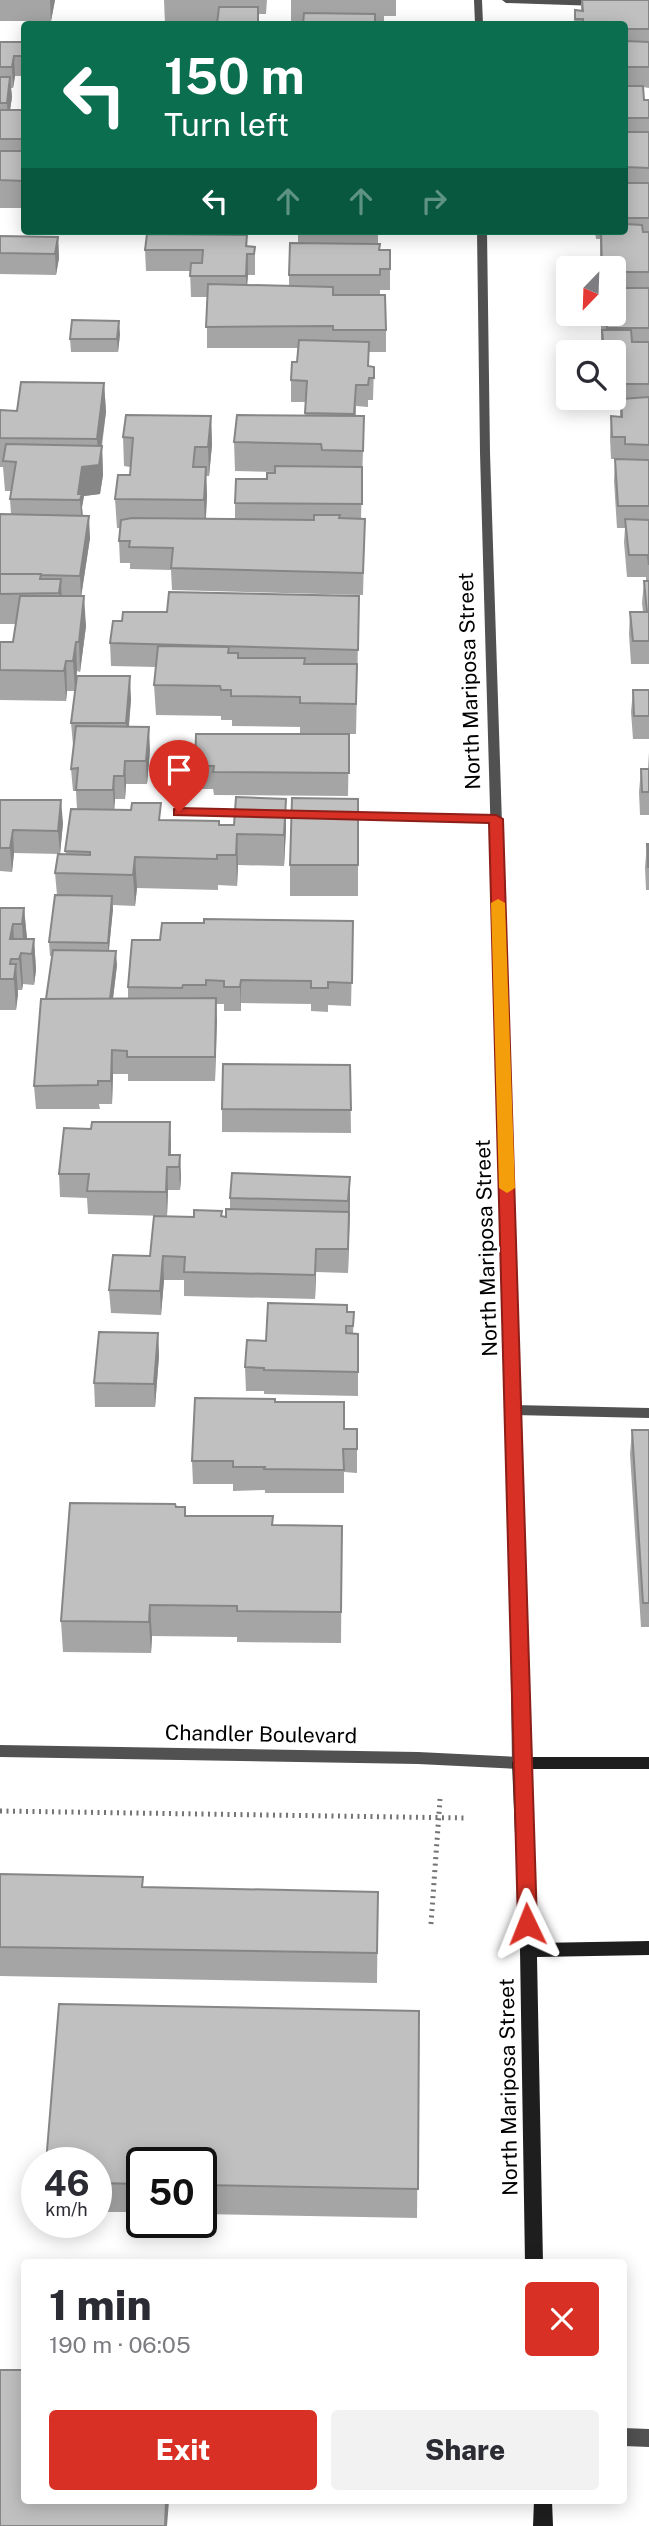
<!DOCTYPE html>
<meta charset="utf-8">
<style>
body{margin:0;font-family:"Public Sans",sans-serif;background:#f2f2f3;color:#2b2b33;height:100vh;display:flex;flex-direction:column;font-size:26px;white-space:nowrap}
*{box-sizing:border-box;margin:0}
p{font-size:23px;color:#7c7c81}
.icon{flex:none;width:38px;height:38px;fill:none;stroke:currentColor;stroke-width:2;stroke-linecap:round;stroke-linejoin:round}
.map{position:relative;flex:1;overflow:hidden}
.side{position:absolute;left:21px;top:2259px;width:606px;height:245px;display:flex;flex-direction:column;background:#fff;border-radius:7px;box-shadow:0 4px 18px #0003}
.side>*{flex:none}
.guide{position:absolute;left:21px;top:21px;width:607px;height:214px;border-radius:7px;box-shadow:0 4px 18px #0003;background:#0b6e4f;color:#fff;overflow:hidden}
.needle{width:46px;rotate:203deg}
.controls{position:absolute;left:556px;top:256px;display:grid;gap:14px}
.controls a{display:grid;place-items:center;width:70px;height:70px;border-radius:7px;background:#fff;box-shadow:0 4px 18px #0003;font-size:35px}
.speed{position:absolute;left:21px;top:2147px;display:flex;gap:14px;font-size:35px;font-weight:700;text-align:center}
.speed>*{display:grid;place-content:center;width:91px;height:91px;border-radius:50%;background:#fff;box-shadow:0 4px 18px #0003;line-height:1}
.speed small{font-size:18px;font-weight:400}
.speed .limit{border:4px solid #111;border-radius:10px;background:#fff;color:#111}
.pin{position:absolute;display:grid;place-items:center;width:60px;height:60px;color:#fff;margin:-72px -30px;border-radius:50% 50% 50% 0;rotate:-45deg;box-shadow:0 0 7px #0007}
.pin .icon{rotate:45deg}
.me{position:absolute;width:77px;margin:-38px;rotate:358deg;stroke-linejoin:round;filter:drop-shadow(0 0 5px #0008)}
.turn{display:flex;align-items:center;gap:24px;height:147px;padding:0 28px;font-size:32px}
.turn .icon{width:91px;height:91px;stroke-width:2.5}
.turn b{display:block;font-size:49px;line-height:60px}
.lanes{display:flex;align-items:center;height:66px;padding:0 28px;background:#0003;justify-content:center;gap:35px;direction:ltr}
.lanes .off{opacity:.35}
.round{display:grid;place-items:center;flex:none;width:74px;height:74px;border-radius:7px;background:#f2f2f3}
.overview{display:flex;align-items:center;justify-content:space-between;height:119px;padding:0 28px}
h1{font-size:42px;font-weight:800;line-height:52px}
.cta{display:flex;gap:14px;margin-top:auto;padding:14px 28px}
.cta a{flex:1;height:80px;border-radius:7px;background:#d93025;color:#fff;font-size:28px;font-weight:800;line-height:80px;text-align:center}
.cta a+a{background:#f2f2f3;color:#2b2b33}
.map>svg:first-child{display:block}
.lines{fill:none;stroke-linecap:round;stroke-linejoin:round}
.path{stroke:#737373;stroke-width:5;stroke-dasharray:2 4.5;stroke-linecap:butt}
.service{fill:#515151;fill-rule:evenodd}
.minor{fill:#515151;fill-rule:evenodd}
.tertiary{fill:#515151;fill-rule:evenodd}
.secondary{fill:#1e1e1e;fill-rule:evenodd}
.wall{fill:#a5a5a5}
.shaded-wall{fill:#868686}
.building{fill:#c0c0c0;stroke:#868686;stroke-width:2}
.route{fill:#d93025;stroke:#8d1f18;stroke-width:2}
.slow{fill:#f59e0b}
.labels{text-anchor:middle;dominant-baseline:central;stroke-width:6;stroke-linejoin:round;paint-order:stroke}
.street-label{font-size:21px;fill:#000;stroke:#fff}
</style>
<div class="map">
<svg width="649" height="2526" viewBox="0 0 649 2526">
<rect width="100%" height="100%" fill="#fff"/>
<g class="lines">
<path class="path" d="M0 1811 466 1818
M431 1924 440 1799"/>
<path class="service" d="M502 0H589L603 3 599 6 506 3Z
M179 808 309 811 315 815 309 819 175 815 173 812Z
M340 812 496 815 502 819 496 823 336 819 334 816 336 813Z
M514 1405 649 1408V1418L514 1415 509 1414 507 1410 509 1406Z
M623 2428 649 2429V2447L623 2446Z"/>
<path class="minor" d="M474 0H482L483 24H475Z
M477 231H487L490 453 521 1410 528 1763 526 1768 520 1769 514 1768 512 1763 507 1410 480 453Z"/>
<path class="tertiary" d="M0 1745 418 1752 520 1757 526 1758 528 1763 526 1768 520 1769 418 1764 0 1757Z"/>
<path class="secondary" d="M520 1757H649V1769H528L536 1943 649 1941V1955L537 1957 543 2263H525L520 1950 512 1763 514 1758Z
M534 2501H552L553 2526H533Z"/>
</g>
<path class="wall" d="M0 0H55L51 21H0Z
M164 0H267L266 14H259V24H165Z
M291 0H384V3V0H396V16H384V23H375V24H291Z
M581 0H649V88L643 87 644 100H649V664H631L629 634 630 612H643L642 603 644 581H646V577H627L624 542 625 528H617L614 481 615 459H623H611L610 438 611 416 620 417V405H606L605 397H614V352H601V313H614V268H600V239H596L595 231H625V24H574L575 10 581 11Z
M0 42H24V76H15L13 88H11L12 97 10 110H24V225V208H0Z
M25 231H84V233Z
M298 231H378V244L380 250H390V290H380V295L386 330V352H369V366L374 367 373 400H368V407L356 406V416H364L361 519H365L363 595 172 590 171 570 130 569V563H120L119 541 120 528H117L115 499 130 475V467L124 466 123 437 211 416 212 445 209 476H206L207 496 206 519H235V503L275 473V472L235 471 234 442 305 416 306 402H291V380L297 362 298 348H207V297H191L190 271H146L145 250 255 247V275H248L247 285 289 286V275L298 243Z
M0 236 58 237 59 258 56 275 0 274Z
M120 334 118 352H71L70 339Z
M104 383 106 412 102 446 103 475 100 494 84 496 82 507 83 516 90 538 81 596 86 626 80 672 77 671 75 691H67L66 701 0 700V642H13L16 624H0V514H11L10 499 11 491H5L3 467H0V410L17 411Z
M359 596 356 734H300V727L232 726V720H221V716L156 715 154 685 156 667 111 666 110 643 122 621 167 612Z
M633 690H649V739H633L631 712Z
M131 699 129 727 150 750 147 784H126L125 799H115L114 809 162 820 219 825H234L286 799V829L284 866 238 865 237 886 218 885V890L137 888 135 906 113 905 109 951 117 965 113 999H128V987L160 940 204 923 353 921 351 1006 328 1005V1012L311 1011V1004L241 1003V1011H224V1004H216L215 1081H128V1074H113L112 1104H99L100 1109H36L34 1086 52 956H50L49 942 57 895 55 873 66 854 65 851 77 809 76 791H73L71 769 74 745H73L71 723Z
M349 734 348 796 214 795 213 789H195V766Z
M649 752V815H640L639 792 641 769H648Z
M358 799V896H290V865Z
M0 800 63 823 60 854 14 853 12 872 0 871Z
M647 844H649V890H646L645 867Z
M0 908H24L27 939H34L36 970 34 985 23 984 22 990H18L16 1010H0Z
M350 1065 351 1133 222 1132V1109Z
M170 1122 171 1155H180L181 1178 180 1190H168L167 1216 88 1214 87 1198 60 1197 59 1174 91 1129Z
M230 1198 350 1200 348 1273 316 1272 315 1299 184 1296V1280H164L161 1315 111 1313 109 1290 150 1256 194 1217 222 1211V1216L226 1217 230 1209Z
M347 1312H354L353 1334H358V1396L264 1394V1391H246L245 1367 266 1341Z
M158 1333 159 1356 155 1407H95L94 1383Z
M275 1402 344 1429H357V1473L344 1472V1493H265V1490L233 1491V1484H193L192 1461Z
M632 1430H649V1627H641L630 1454Z
M176 1507 186 1516 273 1525 342 1526 341 1643 237 1642V1637L152 1636 151 1653 63 1652 61 1621Z
M0 1874 144 1887 378 1892 377 1983 0 1976Z
M59 2004 419 2011 417 2218 201 2214V2163H142V2212H96V2163H46Z"/>
<path class="shaded-wall" d="M50 0H55L51 21Z
M14 56 15 76 13 88 12 67Z
M10 77 12 97 8 124 7 103Z
M247 235 248 275 246 298V246Z
M58 237 59 258 56 275 55 254Z
M119 321 120 334 118 352 117 339Z
M104 383 106 412 101 447 102 446 103 475 100 494 84 496 82 507 83 524 82 530 80 500 78 494 82 467 99 465 97 439Z
M211 416 212 445 209 476 208 447Z
M206 467 207 496 205 529 204 500Z
M89 516 90 538 81 598 80 576Z
M61 579 62 609 61 623 59 593Z
M84 596 86 626 80 672 79 642Z
M76 642 77 671 75 691 73 661Z
M66 661 67 691 66 701 64 671Z
M130 676 131 699 127 746 126 723Z
M149 727 150 750 147 784 146 761Z
M125 761 126 784 125 799 124 776Z
M114 776 115 799 114 813 113 790Z
M286 799V829L284 866V835Z
M61 800 63 823 60 854 58 831Z
M13 830 14 853 12 872 10 848Z
M237 834 238 865 237 886 236 855Z
M135 857 137 888 135 906 133 875Z
M112 896 113 910 108 957V943Z
M24 908 27 939 24 955 22 924Z
M13 924 15 955 10 939Z
M34 939 36 970 34 985 32 954Z
M116 951 117 965 111 1014 110 1000Z
M21 953 23 984 22 990 19 959Z
M16 964 18 995 16 1010 14 979Z
M241 980V1011L240 987Z
M216 998 217 1021 215 1081V1057Z
M112 1050 113 1074 112 1104 111 1081Z
M170 1122 171 1146 170 1167 169 1155Z
M180 1155 181 1178 180 1190 179 1167Z
M167 1167 168 1190 167 1216 166 1192Z
M350 1177V1200L348 1273V1201Z
M316 1249V1272L315 1299V1275Z
M163 1256 164 1280 161 1315 160 1291Z
M158 1333 159 1356 155 1407 154 1384Z
M150 1605 152 1636 151 1653 149 1622Z
M166 2501H169L167 2526H165Z"/>
<path class="building" d="M582 0H649V29H625V24H583V19H575V10L583 11Z
M219 7H258V24H217Z
M304 13 375 14V24H303Z
M625 41 649 42V67H625Z
M0 42H24V56H14L12 67H0Z
M0 77H10L7 103H0Z
M625 86H643L644 100H649V118H625Z
M0 110H24V139H0Z
M625 132H649V168L625 167Z
M0 151H24V181L0 180Z
M625 183H649V218H625Z
M625 224 642 225 643 232H649V272H614V268H602L601 231H625Z
M323 231H378V232Z
M147 234 247 235 246 246 255 247 254 254H247L246 276H190L191 263H202L203 250H145Z
M0 236 58 237 55 254 0 253Z
M290 243 380 244 379 250H390V269H380V275H289Z
M208 284 333 287V295H385L386 330H333V326L206 327Z
M614 288H649V328H607L606 313H614Z
M72 320 119 321 117 339H70Z
M602 330H631L632 342H649V384H614V352H604Z
M299 340 369 342 368 366 374 367V378H369L368 385H356L354 414 305 413 307 381 291 380 292 362H297Z
M21 382 104 383 97 439 0 438V410L17 411Z
M649 397V445L625 444V437H612L611 416 622 417 621 399Z
M126 415 211 416 208 447H195L193 467H206L204 500 115 499 118 475H130L133 438 123 437Z
M237 415 364 416 363 451 322 450 321 444 234 442Z
M6 444 102 446 99 465 82 467 78 494H82L80 500 10 499 16 462 3 461Z
M615 459 649 460V506H618Z
M275 466 362 467V504L235 503 236 479H267V473H275Z
M0 514 89 516 80 576 41 575V574H0Z
M314 515H340L339 518 365 519 363 573 171 568 173 548 129 547 130 541H119L121 520 132 518 314 520Z
M625 519 649 520V565L648 555H629Z
M0 574H41L40 579H61L59 593 0 594Z
M644 581H649V641H633L630 612H647Z
M169 592 359 596 358 650 110 643 113 621H122L123 612H167Z
M20 596H84L79 642H76L73 661H66L64 671 0 670V642H13Z
M158 646 229 647 228 653H238V658H305L304 664H357L356 704 300 703V697L231 696V690H221L220 686 154 685Z
M77 676H130L126 723H71Z
M633 690H649V716H634Z
M76 726 149 727 146 761H125L124 776H114L113 790H76L78 768 71 769Z
M196 734H349V773L213 772 214 766H195Z
M641 769H649V792H642Z
M236 797 286 799 284 835 237 834 236 855H217V859L135 857 133 875 55 873 58 854 90 855V852L65 851 71 809 131 810 132 803H161L159 820 219 821V825H234Z
M292 798 358 799V865H290Z
M0 800H61L58 831 13 830 10 848H0Z
M647 844H649V867H648Z
M55 895 112 896 108 943 49 942Z
M0 908H24L22 924H13L10 939H34L32 954 21 953 19 959H11L10 964H16L14 979H0Z
M204 919 353 921 352 983 328 982V988H311V981L241 980 240 987H224V981L206 980V985H183L182 988 128 987 132 940H160L162 923H204Z
M53 950 116 951 110 999H46Z
M216 998 215 1057H127V1051L112 1050 111 1081H98V1085L34 1086 41 999Z
M223 1064 350 1065 351 1110 222 1109Z
M92 1122H170L169 1155H180L179 1167H167L166 1192 87 1191 89 1174H59L64 1128 91 1129Z
M232 1173 350 1177 348 1201 230 1198Z
M226 1209 349 1212 348 1249H316L315 1275 184 1272 185 1257 163 1256 160 1291 109 1290 113 1255 150 1256 154 1216 194 1217V1210L222 1211 221 1216 226 1217Z
M268 1303 347 1305V1312H354L353 1326H346V1333L358 1334V1372L264 1370V1368L245 1367 247 1340 266 1341Z
M99 1332 158 1333 154 1384 94 1383Z
M195 1398 275 1399V1402H344V1429H357V1449H343L344 1470 264 1469 265 1467H233V1461H192Z
M632 1430H649V1603H643Z
M70 1503 175 1504 176 1507H185V1516H273L272 1525 342 1526 341 1612 237 1611V1606L150 1605 149 1622 61 1621Z
M0 1874 143 1877 142 1887 378 1892 377 1953 0 1947Z
M59 2004 419 2011 418 2189 201 2185V2163H142V2184L96 2183V2163H46Z
M0 2370H24V2501H166L165 2526H0Z"/>
<path class="route" d="M179 808 496 815 503 819 537 1924 534 1929H521L518 1924 489 823 174 815V809Z"/>
<path class="slow" d="M498 899 505 903 515 1188 507 1193 499 1188 491 903Z"/>
<g class="labels">
<g class="street-label">
<text transform="translate(469 681) rotate(-92)">North Mariposa Street</text>
<text transform="translate(486 1248) rotate(-92)">North Mariposa Street</text>
<text transform="translate(261 1734) rotate(1)">Chandler Boulevard</text>
<text transform="translate(508 2087) rotate(-91)">North Mariposa Street</text>
</g>
</g>
</svg>
<div class="controls">
<a><svg class="needle" viewBox="-14 -14 28 28"><path d="M0-13l5 13h-10z" fill="#e53935"/><path d="M0 13l5-13h-10z" fill="#7c7c81"/></svg></a>
<a><svg class="icon" aria-label="search" viewBox="0 0 24 24"><circle cx="10" cy="10" r="6"/><path d="M15 15l6 6"/></svg></a>
</div>
<div class="speed"><div>46<small>km/h</small></div><div class="limit">50</div></div>
<div class="pin" style="left:179px;top:812px;background:#d93025"><svg class="icon" aria-label="arrive" viewBox="0 0 24 24"><path d="M6 21V4h12l-3 4 3 4H6"/></svg></div>
<svg class="me" style="left:527px;top:1924px" viewBox="-20 -20 40 40"><path d="M0-17L14 15 0 8-14 15z" fill="#d93025" stroke="#fff" stroke-width="4"/></svg>
<div class="guide">
<div class="turn"><svg class="icon" aria-label="left" viewBox="0 0 24 24"><path d="M17 20v-9H6M10 6l-5 5 5 5"/></svg><div><b>150 m</b>Turn left</div></div>
<div class="lanes"><svg class="icon" aria-label="left" viewBox="0 0 24 24"><path d="M17 20v-9H6M10 6l-5 5 5 5"/></svg><svg class="icon off" aria-label="ahead" viewBox="0 0 24 24"><path d="M12 20V5M6 11l6-6 6 6"/></svg><svg class="icon off" aria-label="ahead" viewBox="0 0 24 24"><path d="M12 20V5M6 11l6-6 6 6"/></svg><svg class="icon off" aria-label="right" viewBox="0 0 24 24"><path d="M7 20v-9h11M14 6l5 5-5 5"/></svg></div>
</div>
<section class="side">
<div class="overview"><div><h1>1 min</h1><p>190 m · 06:05</p></div><a class="round" style="background:#d93025;color:#fff"><svg class="icon" aria-label="close" viewBox="0 0 24 24"><path d="M6 6l12 12M18 6L6 18"/></svg></a></div>
<div class="cta"><a>Exit</a><a>Share</a></div>
</section>
</div>
